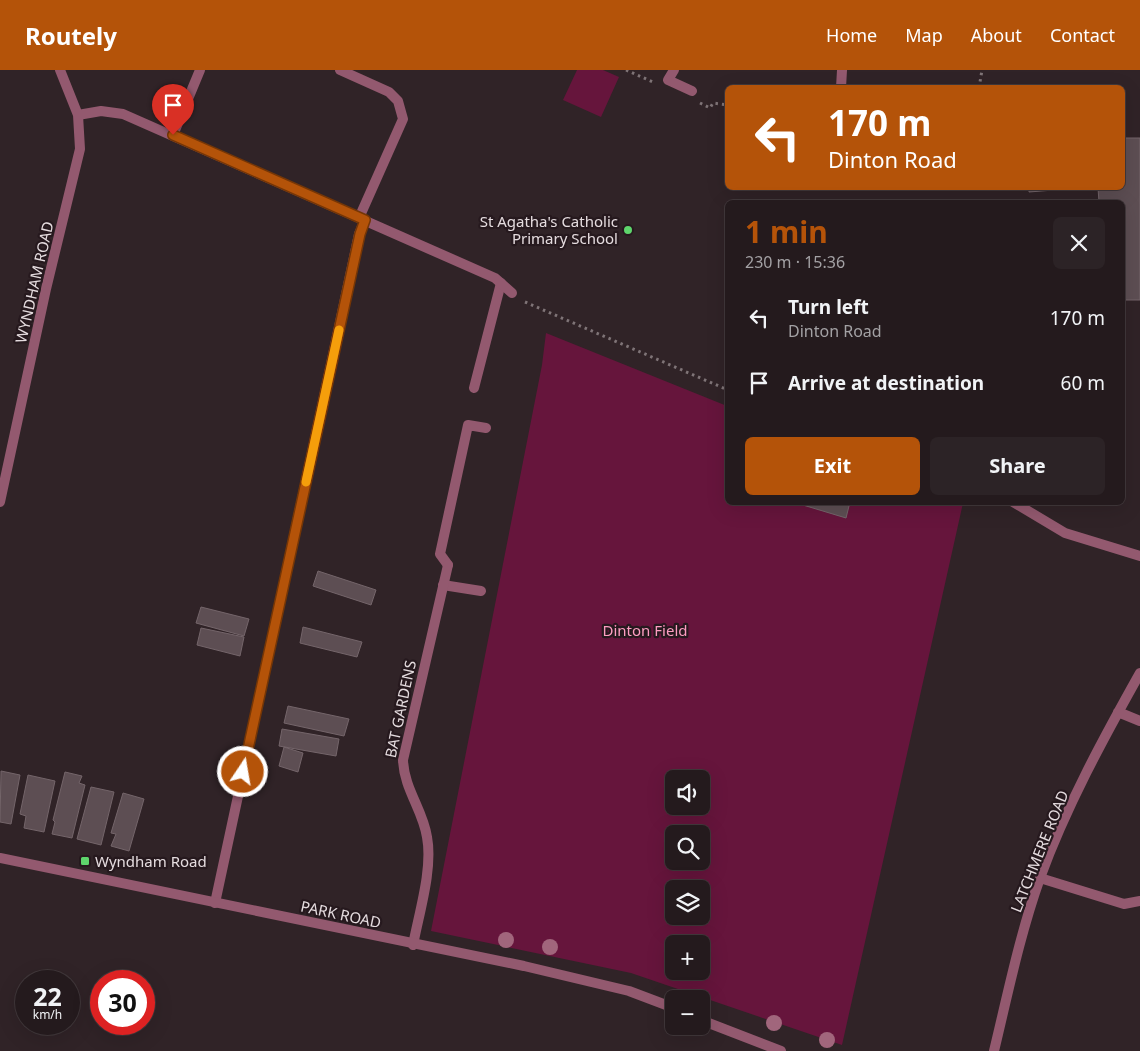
<!DOCTYPE html>
<meta charset="utf-8">
<style>
body{margin:0;font-family:"Noto Sans",sans-serif;background:#2c2326;color:#f1f3f6;height:100vh;display:flex;flex-direction:column;font-size:19px;white-space:nowrap}
*{box-sizing:border-box;margin:0}
p{font-size:16px;color:#a3a1a4}
.icon{flex:none;width:28px;height:28px;fill:none;stroke:currentColor;stroke-width:2;stroke-linecap:round;stroke-linejoin:round}
.map{position:relative;flex:1;overflow:hidden}
.sheet{position:absolute;left:725px;top:130px;width:400px;height:305px;display:flex;flex-direction:column;background:#241a1d;border-radius:8px;box-shadow:0 5px 20px #0002,0 0 0 1px #41383b}
.sheet>*{flex:none}
.guide{position:absolute;left:725px;top:15px;width:400px;height:105px;border-radius:8px;box-shadow:0 5px 20px #0002,0 0 0 1px #41383b;background:#b45309;color:#fff;overflow:hidden}
.tools{position:absolute;left:665px;top:700px;display:grid;gap:10px}
.tools a{display:grid;place-items:center;width:45px;height:45px;border-radius:8px;background:#241a1d;box-shadow:0 5px 20px #0002,0 0 0 1px #41383b;font-size:25px}
.speed{position:absolute;left:15px;top:900px;display:flex;gap:10px;font-size:25px;font-weight:700;text-align:center}
.speed>*{display:grid;place-content:center;width:65px;height:65px;border-radius:50%;background:#241a1d;box-shadow:0 5px 20px #0002,0 0 0 1px #41383b;line-height:1}
.speed small{font-size:12px;font-weight:400}
.speed .limit{border:8px solid #d22;background:#fff;color:#111}
.pin{position:absolute;display:grid;place-items:center;width:42px;height:42px;color:#fff;margin:-51px -21px;border-radius:50% 50% 50% 0;rotate:-45deg;box-shadow:0 0 5px #0007}
.pin .icon{rotate:45deg}
.me{position:absolute;width:55px;margin:-28px;rotate:12deg;stroke-linejoin:round;filter:drop-shadow(0 0 4px #0008)}
.turn{display:flex;align-items:center;gap:18px;height:105px;padding:0 20px;font-size:22px}
.turn .icon{width:65px;height:65px;stroke-width:2.5}
.turn b{display:block;font-size:35px;line-height:42px}
.round{display:grid;place-items:center;flex:none;width:52px;height:52px;border-radius:8px;background:#2c2326}
.head{display:flex;align-items:center;justify-content:space-between;height:85px;padding:0 20px}
h1{font-size:30px;font-weight:700;line-height:38px;color:#b45309}
.cta{display:flex;gap:10px;margin-top:auto;padding:10px 20px}
.cta a{flex:1;height:58px;border-radius:8px;background:#b45309;color:#fff;font-size:20px;font-weight:700;line-height:58px;text-align:center}
.cta a+a{background:#2c2326;color:#f1f3f6}
ul{padding:0;list-style:none}
li{display:flex;align-items:center;gap:15px;height:65px;padding:0 20px}
li div{flex:1}
li b{display:block;font-size:19px}
li em{font-style:normal}
header{display:flex;align-items:center;gap:30px;box-sizing:border-box;height:70px;padding:0 25px;background:#b45309;color:#fff}
header strong{font-size:24px}
nav{display:flex;gap:28px;margin-inline-start:auto;font-size:18px}
.map>svg:first-child{display:block}
.green{fill:#66153c;fill-rule:evenodd}
.building{fill:#5d4e53;stroke:#74656a}
.lines{fill:none;stroke-linecap:round;stroke-linejoin:round}
.path{stroke:#7f7477;stroke-width:3;stroke-dasharray:2.5 4;stroke-linecap:butt}
.service{stroke:#93596f;stroke-width:10}
.minor{stroke:#93596f;stroke-width:10}
.tertiary{stroke:#93596f;stroke-width:10}
.tree{fill:#a1667c}
.route-casing{stroke:#753606;stroke-width:12}
.route{stroke:#b45309;stroke-width:9}
.slow{stroke:#f59e0b;stroke-width:9}
.poi-dot{fill:#5ed56c;stroke:#26191e;stroke-width:2}
.labels{text-anchor:middle;dominant-baseline:central;stroke-width:4.5;stroke-linejoin:round;paint-order:stroke}
.poi-label{font-size:15px;fill:#e5dcdf;stroke:#26191e;text-anchor:end}
.street-label{font-size:15px;fill:#e5dcdf;stroke:#26191e}
.park-label{font-size:15px;fill:#fe9dc2;stroke:#26191e}
</style>
<header>
<strong>Routely</strong>
<nav><a>Home</a><a>Map</a><a>About</a><a>Contact</a></nav>
</header>
<div class="map">
<svg width="1140" height="981" viewBox="0 0 1140 981">
<rect width="100%" height="100%" fill="#302327"/>
<path class="green" d="M577 0H603L619 7 601 47 563 30Z
M546 263 727 336 728 432 963 433 842 975 631 903 431 861 542 295ZM674 709H701V736H674ZM674 764H701V791H674ZM674 819H701V846H674ZM674 874H701V901H674Z"/>
<path class="building" d="M1122 68H1140V230H1122V132H1099L1098 118H1122Z
M1029 118H1066V119L1029 122Z
M793 432H850L846 448Z
M318 501 376 520 371 535 313 516Z
M201 537 249 549 244 566 196 553Z
M303 557 362 572 357 587 300 573Z
M201 558 244 567 240 586 197 575Z
M288 636 349 649 344 666 284 653Z
M282 659 339 669 336 686 279 676Z
M284 677 303 683 298 702 279 696Z
M1 701 20 705 11 754 0 752Z
M65 702 82 706 79 713 85 715 72 768 52 764 55 752 53 750Z
M28 705 55 711 44 762 24 758 26 746 20 744Z
M91 717 114 722 101 775 77 769Z
M123 723 144 729 129 781 111 776 116 764 111 763Z"/>
<g class="lines">
<path class="path" d="M626 0 653 12
M979 18 982 0
M700 33 710 38 713 33 728 35
M525 232 728 320"/>
<path class="service" d="M340 0 389 22 398 31 403 49 359 148
M674 0 668 10 692 21
M173 65 200 0
M474 318 501 213
M448 495 440 484 468 355 486 358
M443 515 481 521
M1040 808 1124 834 1140 831"/>
<path class="minor" d="M841 18 842 0
M78 45 101 41 123 44 495 208 512 223
M0 432 46 219 80 79 78 45 60 0
M1013 432 1065 463 1140 486
M1118 642 1140 651
M215 833 359 164 365 150
M413 875C419 843 433 799 427 767 423 740 404 719 403 690L448 495
M994 981C1008 923 1020 864 1040 808 1066 737 1103 669 1140 603"/>
<path class="tertiary" d="M0 788 524 896 629 921 674 938
M701 950 781 981"/>
</g>
<g class="tree">
<circle cx="506" cy="870" r="8"/>
<circle cx="550" cy="877" r="8"/>
<circle cx="774" cy="953" r="8"/>
<circle cx="827" cy="970" r="8"/>
</g>
<g class="lines">
<g class="route-casing">
<path id="route" d="M173 65 365 150 360 164 243 702"/>
</g>
<use href="#route" class="route"/>
<path class="slow" d="M306 412 339 260"/>
</g>
<g class="poi-dot">
<circle cx="628" cy="160" r="5"/>
<rect x="80" y="786" width="10" height="10" rx="2.5"/>
</g>
<g class="labels">
<g class="poi-label">
<text x="618" y="151">St Agatha's Catholic<tspan x="618" dy="17">Primary School</tspan></text>
<text x="95" y="791" text-anchor="start">Wyndham Road</text>
</g>
<g class="street-label">
<text transform="translate(34 212) rotate(-77)">WYNDHAM ROAD</text>
<text transform="translate(400 639) rotate(-78)">BAT GARDENS</text>
<text transform="translate(1039 781) rotate(-68)">LATCHMERE ROAD</text>
<text transform="translate(341 844) rotate(12)">PARK ROAD</text>
</g>
<g class="park-label">
<text x="645" y="560">Dinton Field</text>
</g>
</g>
</svg>
<div class="tools">
<a><svg class="icon" aria-label="sound" viewBox="0 0 24 24"><path d="M4 9h4l5-4v14l-5-4H4zM17 9q2 3 0 6"/></svg></a>
<a><svg class="icon" aria-label="search" viewBox="0 0 24 24"><circle cx="10" cy="10" r="6"/><path d="M15 15l6 6"/></svg></a>
<a><svg class="icon" aria-label="layers" viewBox="0 0 24 24"><path d="M12 4l9 5-9 5-9-5zM3 14l9 5 9-5"/></svg></a>
<a>+</a>
<a>−</a>
</div>
<div class="speed"><div>22<small>km/h</small></div><div class="limit">30</div></div>
<div class="pin" style="left:173px;top:65px;background:#d93025"><svg class="icon" aria-label="arrive" viewBox="0 0 24 24"><path d="M6 21V4h12l-3 4 3 4H6"/></svg></div>
<svg class="me" style="left:243px;top:702px" viewBox="-20 -20 40 40"><circle r="17" fill="#b45309" stroke="#fff" stroke-width="3"/><path d="M0-11L8 9 0 5-8 9z" fill="#fff"/></svg>
<div class="guide">
<div class="turn"><svg class="icon" aria-label="left" viewBox="0 0 24 24"><path d="M17 20v-9H6M10 6l-5 5 5 5"/></svg><div><b>170 m</b>Dinton Road</div></div>
</div>
<section class="sheet">
<div class="head"><div><h1>1 min</h1><p>230 m · 15:36</p></div><a class="round"><svg class="icon" aria-label="close" viewBox="0 0 24 24"><path d="M6 6l12 12M18 6L6 18"/></svg></a></div>
<ul>
<li><svg class="icon" aria-label="left" viewBox="0 0 24 24"><path d="M17 20v-9H6M10 6l-5 5 5 5"/></svg><div><b>Turn left</b><p>Dinton Road</p></div><em>170 m</em></li>
<li><svg class="icon" aria-label="arrive" viewBox="0 0 24 24"><path d="M6 21V4h12l-3 4 3 4H6"/></svg><div><b>Arrive at destination</b></div><em>60 m</em></li>
</ul>
<div class="cta"><a>Exit</a><a>Share</a></div>
</section>
</div>
